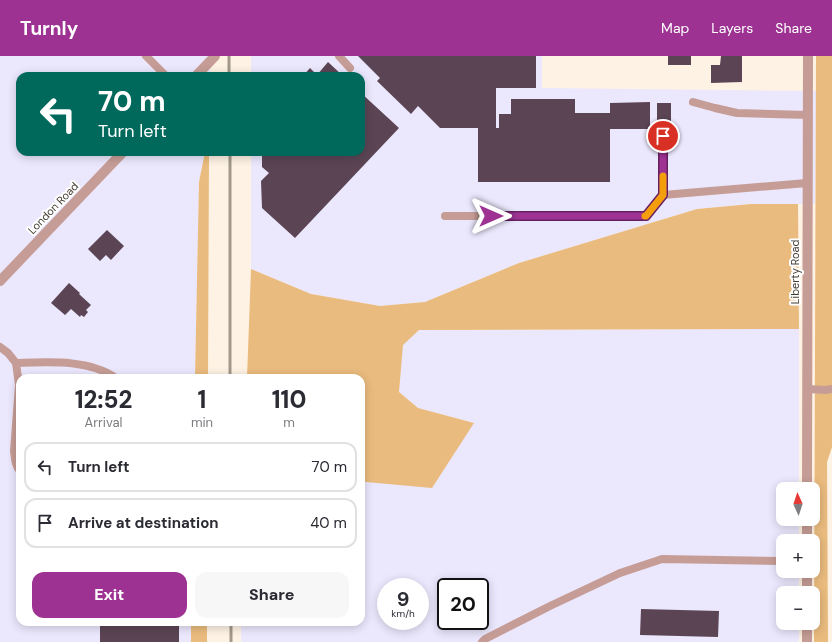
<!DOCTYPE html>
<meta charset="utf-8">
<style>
body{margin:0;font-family:"DM Sans",sans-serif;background:#f7f7f7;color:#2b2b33;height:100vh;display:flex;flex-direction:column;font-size:15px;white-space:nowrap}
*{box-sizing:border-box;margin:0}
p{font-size:13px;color:#7c7c81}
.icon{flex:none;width:22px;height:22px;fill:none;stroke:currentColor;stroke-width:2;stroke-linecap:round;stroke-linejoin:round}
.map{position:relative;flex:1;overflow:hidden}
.drawer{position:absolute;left:16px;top:318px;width:349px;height:252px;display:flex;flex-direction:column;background:#fff;border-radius:12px;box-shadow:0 2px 10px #0003}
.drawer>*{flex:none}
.banner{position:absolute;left:16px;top:16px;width:349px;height:84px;border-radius:12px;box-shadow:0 2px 10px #0003;background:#00695c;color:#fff;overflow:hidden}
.needle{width:26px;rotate:357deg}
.tools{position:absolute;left:776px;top:426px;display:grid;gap:8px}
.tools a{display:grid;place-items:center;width:44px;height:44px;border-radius:8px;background:#fff;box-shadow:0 2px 10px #0003;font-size:20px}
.speed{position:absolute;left:377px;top:522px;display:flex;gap:8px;font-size:20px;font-weight:700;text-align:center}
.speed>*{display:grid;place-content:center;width:52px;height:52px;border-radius:50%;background:#fff;box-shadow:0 2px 10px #0003;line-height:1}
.speed small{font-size:10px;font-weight:400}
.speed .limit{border:2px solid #111;border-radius:6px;background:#fff;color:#111}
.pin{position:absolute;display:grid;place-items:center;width:34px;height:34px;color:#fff;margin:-17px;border:2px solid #fff;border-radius:50%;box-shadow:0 1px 4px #0007}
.me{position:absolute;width:44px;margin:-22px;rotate:90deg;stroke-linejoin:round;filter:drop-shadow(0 0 3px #0008)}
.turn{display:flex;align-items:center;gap:14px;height:84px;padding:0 16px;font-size:18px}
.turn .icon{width:52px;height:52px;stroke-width:2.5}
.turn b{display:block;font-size:28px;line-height:34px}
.eta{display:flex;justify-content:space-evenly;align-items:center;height:68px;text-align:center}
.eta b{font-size:24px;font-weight:800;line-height:28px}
.button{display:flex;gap:8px;margin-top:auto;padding:8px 16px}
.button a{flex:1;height:46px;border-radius:12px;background:#9d3293;color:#fff;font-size:16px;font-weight:800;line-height:46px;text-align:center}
.button a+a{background:#f7f7f7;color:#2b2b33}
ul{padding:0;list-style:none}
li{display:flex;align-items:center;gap:12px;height:50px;margin:0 8px 6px;padding:0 8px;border:2px solid #e1e1e2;border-radius:12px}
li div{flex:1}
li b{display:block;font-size:15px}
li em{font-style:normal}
header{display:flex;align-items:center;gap:24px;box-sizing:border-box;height:56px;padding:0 20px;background:#9d3293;color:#fff}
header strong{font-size:19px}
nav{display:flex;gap:22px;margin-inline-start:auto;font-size:14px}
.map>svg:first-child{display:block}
.industrial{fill:#ebe7fd;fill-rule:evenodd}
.green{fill:#eabb7e}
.building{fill:#5b4555}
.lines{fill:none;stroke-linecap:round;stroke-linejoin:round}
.service{stroke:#c69d96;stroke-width:8}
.tertiary{stroke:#c69d96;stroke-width:10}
.rail{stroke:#a2988c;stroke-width:3}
.route-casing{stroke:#662060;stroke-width:10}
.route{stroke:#9d3293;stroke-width:7}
.slow{stroke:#f59e0b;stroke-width:7}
.labels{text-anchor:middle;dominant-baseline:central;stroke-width:4;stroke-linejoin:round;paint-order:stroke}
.street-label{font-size:11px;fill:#433c32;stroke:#fff}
</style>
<header>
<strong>Turnly</strong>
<nav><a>Map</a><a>Layers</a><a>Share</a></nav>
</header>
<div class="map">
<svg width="832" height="586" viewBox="0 0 832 586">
<rect width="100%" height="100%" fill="#fef2e4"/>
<path class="industrial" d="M0 0H211L210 20H20V96H205L199 126 195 322H20V566H191V586H0Z
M251 0H542V32L816 35 815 148H751L697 153 519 207 425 246 380 250 311 238 251 213V96H361V20H251Z
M799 273V433H783V463H799V485H783V515H799V537H783V567H799V586H241V566H361V427L365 426 474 367 417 352 399 336 402 289 419 274ZM386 531H420V565H386ZM446 531H480V565H446Z"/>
<path class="green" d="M816 0H832V391L827 406 828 586H814Z
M205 96H209L208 322H195L199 126Z
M751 148H798L799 273 419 274 403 289 399 336 418 352 474 367 432 432 366 426 361 427V322H247L251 213 311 238 380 250 425 246 519 207 697 153Z
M191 566H207V586H191Z"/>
<path class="building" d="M358 0H536V32H496V72H499V58H511V43H575V57H610V47L650 46V73H610V126H478V72H440L418 50 411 58 377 25 380 22Z
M668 0H691V9H668Z
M721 0H742V26L711 27V9H720Z
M328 6 343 20H303L310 12 317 19Z
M361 37 399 72 295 182 262 152 261 125 269 117 262 111V96H361Z
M657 47H671V73H657Z
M107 174 124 190 111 204 106 199 100 205 88 193Z
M69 227 80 237 79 238 91 249 86 254 88 256 84 261 81 259 80 261 71 253 65 259 51 247Z
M641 553 719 555 718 581 640 579Z
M100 566H179V586H100Z"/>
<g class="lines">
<path class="service" d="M146 0 166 20
M339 0 350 12
M693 46 715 52 737 57 808 59
M663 139V80
M445 160H646L663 139 807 127
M0 291 8 297 16 307 19 329 14 395C15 402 15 410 20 415
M16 307C48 306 89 303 116 322
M807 333 826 334 832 333
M482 586 485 583 550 550 620 517 662 503 783 505"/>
<path class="tertiary" d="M196 20 215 0
M0 225 123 96
M807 433 808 0
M807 463V485
M807 537V515
M807 586V567"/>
<path class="rail" d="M229 0V20
M230 96V322
M231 566V586"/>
</g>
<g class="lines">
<g class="route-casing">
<path id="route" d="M491 160H646L663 139V80"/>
</g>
<use href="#route" class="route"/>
<path class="slow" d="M645 160H646L663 139V120"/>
</g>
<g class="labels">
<g class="street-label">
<text transform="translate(53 152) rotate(-46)">London Road</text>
<text transform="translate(795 216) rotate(-90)">Liberty Road</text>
</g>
</g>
</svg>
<div class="tools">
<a><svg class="needle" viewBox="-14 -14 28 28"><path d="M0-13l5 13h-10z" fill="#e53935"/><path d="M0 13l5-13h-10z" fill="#7c7c81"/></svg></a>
<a>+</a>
<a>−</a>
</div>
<div class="speed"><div>9<small>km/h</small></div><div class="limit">20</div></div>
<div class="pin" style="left:663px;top:80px;background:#d93025"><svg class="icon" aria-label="arrive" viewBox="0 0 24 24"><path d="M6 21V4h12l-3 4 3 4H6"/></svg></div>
<svg class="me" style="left:491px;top:160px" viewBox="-20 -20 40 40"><path d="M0-17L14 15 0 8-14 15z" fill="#9d3293" stroke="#fff" stroke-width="4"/></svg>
<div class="banner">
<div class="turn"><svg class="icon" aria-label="left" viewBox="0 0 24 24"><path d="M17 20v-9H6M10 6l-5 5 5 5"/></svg><div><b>70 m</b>Turn left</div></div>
</div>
<section class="drawer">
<div class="eta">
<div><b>12:52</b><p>Arrival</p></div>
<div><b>1</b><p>min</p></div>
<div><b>110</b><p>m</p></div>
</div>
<ul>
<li><svg class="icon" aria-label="left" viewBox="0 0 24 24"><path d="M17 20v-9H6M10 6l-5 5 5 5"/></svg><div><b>Turn left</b></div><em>70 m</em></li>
<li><svg class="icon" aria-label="arrive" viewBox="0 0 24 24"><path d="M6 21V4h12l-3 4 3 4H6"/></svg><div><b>Arrive at destination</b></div><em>40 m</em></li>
</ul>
<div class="button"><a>Exit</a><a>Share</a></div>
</section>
</div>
